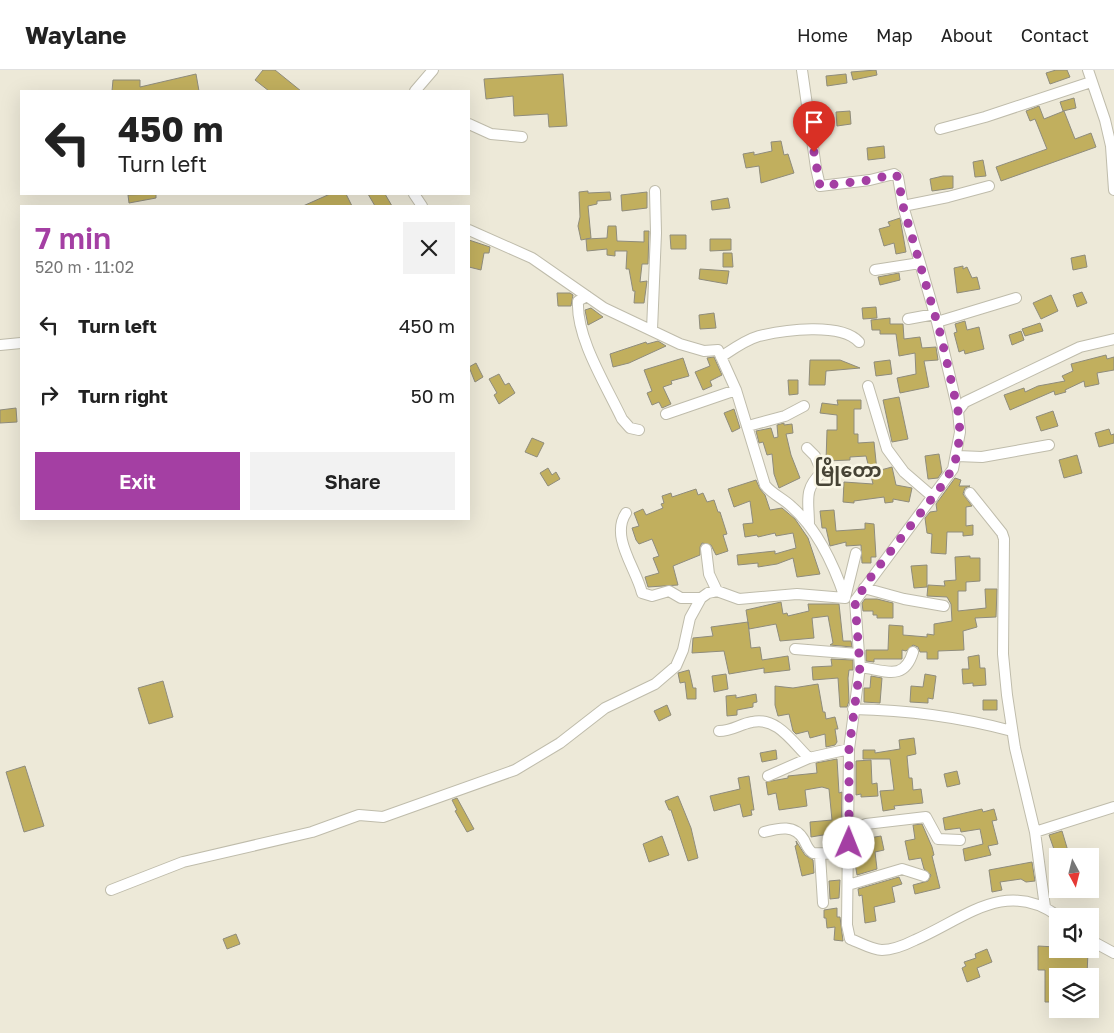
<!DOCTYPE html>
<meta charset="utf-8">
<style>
body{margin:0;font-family:"Golos Text","Noto Sans Myanmar",sans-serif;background:#f2f2f2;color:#222;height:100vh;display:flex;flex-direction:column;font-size:19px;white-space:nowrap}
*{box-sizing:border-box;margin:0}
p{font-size:16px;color:#767676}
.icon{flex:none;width:28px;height:28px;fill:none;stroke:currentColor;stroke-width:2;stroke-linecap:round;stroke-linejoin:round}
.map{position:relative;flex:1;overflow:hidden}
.panel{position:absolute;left:20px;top:135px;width:450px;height:315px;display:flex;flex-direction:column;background:#fff;border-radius:0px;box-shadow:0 5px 20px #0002}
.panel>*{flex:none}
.banner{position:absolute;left:20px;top:20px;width:450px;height:105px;border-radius:0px;box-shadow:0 5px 20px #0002;background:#fff;color:#222;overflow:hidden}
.needle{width:32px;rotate:173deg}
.controls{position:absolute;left:1049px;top:778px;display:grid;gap:10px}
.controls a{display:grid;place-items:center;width:50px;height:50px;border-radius:0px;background:#fff;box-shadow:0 5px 20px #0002;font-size:25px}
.pin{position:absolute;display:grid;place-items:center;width:42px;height:42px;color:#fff;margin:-51px -21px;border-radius:50% 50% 50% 0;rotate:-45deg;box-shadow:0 0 5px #0007}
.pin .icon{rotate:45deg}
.me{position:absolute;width:55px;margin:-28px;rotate:1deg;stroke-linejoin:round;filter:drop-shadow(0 0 4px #0008)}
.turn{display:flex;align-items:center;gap:18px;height:105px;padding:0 15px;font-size:22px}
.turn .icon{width:65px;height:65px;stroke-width:2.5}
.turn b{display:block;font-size:35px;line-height:42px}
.round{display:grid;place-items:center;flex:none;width:52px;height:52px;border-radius:0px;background:#f2f2f2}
.headline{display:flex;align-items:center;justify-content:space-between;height:85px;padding:0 15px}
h1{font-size:30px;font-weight:600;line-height:38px;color:#a43fa3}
.primary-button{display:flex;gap:10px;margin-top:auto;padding:10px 15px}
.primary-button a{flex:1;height:58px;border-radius:0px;background:#a43fa3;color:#fff;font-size:20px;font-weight:600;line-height:58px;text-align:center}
.primary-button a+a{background:#f2f2f2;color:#222}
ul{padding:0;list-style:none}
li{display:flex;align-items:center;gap:15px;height:70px;padding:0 15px}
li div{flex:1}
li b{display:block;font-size:19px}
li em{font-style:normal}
header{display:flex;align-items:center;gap:30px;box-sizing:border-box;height:70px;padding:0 25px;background:#fff;border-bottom:1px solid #e0e0e0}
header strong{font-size:24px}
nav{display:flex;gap:28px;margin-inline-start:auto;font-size:18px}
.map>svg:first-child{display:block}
.building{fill:#c1af5e;stroke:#8f8c7c}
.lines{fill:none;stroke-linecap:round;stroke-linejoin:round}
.minor-casing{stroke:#bfbcab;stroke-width:12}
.minor{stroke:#fff;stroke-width:10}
.route{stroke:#a43fa3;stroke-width:9;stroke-dasharray:0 16.2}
.labels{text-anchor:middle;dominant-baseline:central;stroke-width:5;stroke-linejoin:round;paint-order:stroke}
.quarter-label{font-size:19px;font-weight:bold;fill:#464335;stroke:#faf7e6}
</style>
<header>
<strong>Waylane</strong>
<nav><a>Home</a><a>Map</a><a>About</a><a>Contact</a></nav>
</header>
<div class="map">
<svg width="1114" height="963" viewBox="0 0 1114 963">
<rect width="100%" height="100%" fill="#ede9d8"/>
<path class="building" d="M263 0H275L301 21H269L255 10Z
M876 0 877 5 853 10 851 2Z
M1056 0H1067L1070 7 1050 14 1046 3Z
M196 4 199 21H112L113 10H140V17Z
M563 4 567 56 549 57 548 44 514 46 513 26 486 29 484 9Z
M846 4 847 13 827 16 826 6Z
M1074 28 1076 38 1063 41 1060 32Z
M1039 36 1044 49 1064 41 1075 69 1091 63 1096 77 1001 111 996 97 1047 79 1035 49 1030 51 1026 41Z
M850 41 851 54 837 56 836 42Z
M781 71 784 85 788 84 794 103 761 113 759 96 746 98 743 84 754 82V85L772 81 771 72Z
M884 76 885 88 868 90 867 78Z
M983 90 986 106 975 107 973 92Z
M943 106H953V118L932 121 930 109Z
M588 121V123L610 122 611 130 597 131V134L588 136 591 168 581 170 578 156 580 147 579 122Z
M647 122V138L622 141 621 125Z
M156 124V128L129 133 128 125Z
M330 124H346L352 136H303Z
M368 124H385L392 136H375Z
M728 128 730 138 712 140 711 131Z
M900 148 906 182 896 184 894 173 884 176 879 159 890 156 888 152Z
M608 156H616L617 171 644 172V161H649L648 194H642L640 212 647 211 644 233H634L635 221H633L629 199H626L627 181H615V186L607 185V179L587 181 586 169 607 168Z
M670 165H686V179H671Z
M710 169H731V180L710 181Z
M469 170 490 177 489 183H484L481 200 469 197Z
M723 183H732L733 197H723Z
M1085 185 1087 197 1073 200 1071 188Z
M963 196V199L967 197 972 208 977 207 980 219 957 223 954 198Z
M700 199 729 201 727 214 699 209Z
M899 203 900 210 880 215 878 207Z
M1082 222 1087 233 1077 237 1073 225Z
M557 223H570L573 225 571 236H558Z
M1051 225 1058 241 1041 249 1033 233Z
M876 237 877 248 863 249 862 238Z
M591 238 603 247 588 255 585 240Z
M714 243 716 258 700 259 699 245Z
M890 248V254H903L904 269 920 267 922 278 936 277 938 290 924 291 929 317 900 323 897 308 916 304 915 283 899 286 896 264H880V260H872L871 250Z
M965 251 967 260 979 257 984 279 965 284 964 280 959 282 954 263 957 262 955 254Z
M1040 253 1043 261 1025 266 1022 259Z
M1021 261 1024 270 1012 275 1009 265Z
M658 271 666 276 629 293 613 297 610 284 646 272 647 274Z
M1106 285 1107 289 1114 287V300L1097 303 1099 314 1085 317 1084 311 1065 320 1066 322 1055 325 1054 321 1010 340 1004 325 1024 318 1025 322 1038 316 1065 311 1062 306 1073 301 1071 294Z
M714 287 722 305 710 311 712 316 703 320 695 302 710 296 707 288Z
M683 288 689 306 671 311 672 314 663 317 671 334 662 338 659 332 652 335 647 323 652 321 644 300Z
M810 290H840L860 298 826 301 825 315H809Z
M890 290 892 304 876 306 874 292Z
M476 293 483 307 475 312 469 297Z
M499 304 505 315 509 313 515 323 499 334 494 325 497 323 489 309Z
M788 310H798V324L789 325Z
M899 327 908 369 892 372 883 330Z
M837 330H861V339H854V364H858V373L874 372 877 401 892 397 896 415 912 418 909 432 893 429V432L885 433 884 427 854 431V433L843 432 844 412 873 414 866 386 850 387V390L826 391 827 360H837V345L820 343 822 333 838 335Z
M16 338 17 352 0 353V340Z
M734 339 740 358 732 362 724 343Z
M1053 341 1058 356 1041 361 1036 347Z
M784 353V355L792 354 793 363 786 364 791 385 800 408 779 418 774 404 772 384 767 385 763 372 759 373 756 361 771 358 774 368 778 367 777 355Z
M1109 359 1111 365 1114 364V373L1099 377 1095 363Z
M532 368 544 373 537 387 525 382Z
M939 384 942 402 938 408 928 409 925 386Z
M1077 385 1082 403 1064 408 1059 390Z
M548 398 552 405 556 402 560 409 548 416 540 403Z
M955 408 961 410 959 416H970L965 418 963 424 972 436 966 437V456L973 455V465L963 466V462H947L946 484 931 483 932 464 927 463 925 448 930 442 937 441 936 434Z
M756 410 760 419 765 425 770 440 782 438 795 449 808 468 820 504 797 507 793 488 777 494 758 497V493L738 495 737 485 775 481V484L796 478 793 463 776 466 775 463 758 467 757 465 745 467 743 454 753 453 750 431 734 437 728 419Z
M696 419 698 425 703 423 707 432 714 430 718 442H720L727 464 723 465 728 481 716 485 711 475 702 473 700 477V485L673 496 678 515 648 517 645 507 659 503 653 488 659 486 652 469 639 474 636 470 632 458 639 456 634 443 643 439 646 445 663 438 661 434 664 433 662 426 671 423 672 427Z
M834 440 836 461 865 459V453L874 454 876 487H871V493H862L861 475 846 476V472L830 476 826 458H822L820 441Z
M970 486V488H980V511L966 512V521H958V541L986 538 985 519H997L996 547 975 548 977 557 963 561 964 580 938 581V589H927V582H920L918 577 913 575 906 581 902 580V589H874V592L866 591V580H888L889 555 903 556V565L927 567V564L934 565V554L952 551 951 534 947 527 927 526 928 515 945 516 944 511 956 510 955 487Z
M927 495V517L914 518 911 496Z
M865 529H877L893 533V548H877V545H873V541H863L862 533Z
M781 532 783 544 787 543 788 546 809 541 808 534H839L843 571H851L852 577 830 575 833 573 828 546 812 548 814 568 780 571 776 554 749 559 746 540Z
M748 552 751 578 760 577 762 590 788 586 790 600 764 603V598L729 604 724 581 692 583 693 568 713 566 711 557Z
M979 585 980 598H985L986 615 973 616V613L963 614 962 599H969L968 587Z
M831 589 853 590V600H849L848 608 849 631 847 637H840L838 608 813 610 812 597 832 596Z
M689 600 693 618H696V629H687L685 612 680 613 678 603Z
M726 604 728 619 714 622 712 606Z
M925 604 936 606 933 629 928 628V633L910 632 911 616 923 617Z
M871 606 882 608 880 633 864 632V618H870Z
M163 611 173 647 149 654 138 618Z
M818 614 823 642H825L826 649 835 647 838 659H835L837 672 835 675 826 677 825 664 810 668 808 661 796 664 793 661 789 644 778 646 775 635V616L793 618Z
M756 624 757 632 753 633V637L737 640V645L727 646 726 626 736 625V628Z
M983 630H997V640H983Z
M667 635 671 645 659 651 654 641Z
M914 668 916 684 907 686 909 708H912L913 720 921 719 923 733 894 736 895 739 883 741 880 721 894 720 890 689H863V680H875V683L900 679 899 670Z
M776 680 777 689 762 692 760 683Z
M837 689 839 723 842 722 841 762 811 767 810 752 832 750 829 719 822 717 805 720 807 736 779 740 776 723 768 725 766 712 788 708V706L817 703 816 693Z
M871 690 872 714 877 713 878 726 861 727V724L856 725V691Z
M25 696 44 756 24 762 6 702Z
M957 701 960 714 947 717 944 704Z
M749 706 754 740H751L752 745 743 747 740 734 714 741 710 726 740 719 738 708Z
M678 726 691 758 698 788 688 791 671 740H669L665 731Z
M457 728 474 759 467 762 455 741 457 740 452 730Z
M982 739 983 742 994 739 997 750 992 751 998 774 988 776 991 785 965 791 963 779 983 774 980 759 961 762 960 758 945 760 943 748Z
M922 754 932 777 934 785 932 786 940 818 915 824 913 815 928 811 931 805 924 799 921 788 909 790 905 771 915 769 913 755Z
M868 761 869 768 881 766 884 780 875 782 877 799 857 805 855 793H860L856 766Z
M1062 761 1068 781 1056 785 1049 765Z
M662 766 669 785 649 792 643 774Z
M796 771 805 785 813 790 814 803 802 806 795 776 797 775Z
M1032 792 1035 811 1026 812 1021 809 1000 812 1002 820 992 822 989 800Z
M899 807 902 814 892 817 895 832 874 837 876 851 865 853 862 825 859 826 858 819Z
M840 810 839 828 830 829 829 811Z
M837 838V847H840L843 871 834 870 835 857 827 858 826 848H824V840Z
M236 864 240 874 227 879 223 869Z
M1038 876 1056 877V881H1088L1087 906H1058V932H1045V900H1038Z
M987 879 992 892 977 898 980 907 967 912 962 898 966 896 964 892 976 888 975 884Z"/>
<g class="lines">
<g class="minor-casing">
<path id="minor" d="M802 0 816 98 820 116 870 110 894 104 898 107 903 136 920 193 875 200
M1088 0 1105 50 1111 76 1114 120
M415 21 433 0
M469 54 491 64 522 67
M940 59 985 47 1091 12
M414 124 422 136
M903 136 948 127 989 116
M469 160 532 188 604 238 680 274 704 281 718 280 736 320 765 415C773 425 783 428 792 437 818 460 834 495 845 528
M920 193 937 252 958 341
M587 226 578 231C576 268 606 315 622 349L630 358 639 360
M908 249 935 244
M937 252 1016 228
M652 260 656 163 655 121
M0 275 21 273
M721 287C733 279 745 270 759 266 784 260 841 252 859 272
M868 316 887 379 904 402 933 427
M666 344 736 320
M748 356 785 346 804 336
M807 378 815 386 822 402C803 420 809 430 809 455
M957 386 982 387 1049 375
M970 423 1002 463 1004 469 1003 584 1007 625 1015 678 1035 762 1045 837
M626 443C610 467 636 498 642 523L652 526 669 521 681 528H701
M706 479 709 504 717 521
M864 518 904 529 944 536
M795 579 858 584
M860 597C885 600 904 612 913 582
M853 639C907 640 960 647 1012 661
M719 661C732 661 740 654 752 652 777 646 793 673 809 688
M768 706 809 688 849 679
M764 762C779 758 795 754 804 770 807 776 808 780 813 783L849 784
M849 762 866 754 926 747 938 769 960 770
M1035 762 1114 737
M820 785 823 833
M848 815 902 799 924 806
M111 820 183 792 312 762 359 745 383 747 515 700 560 673 605 638 655 614 676 596 683 580 690 548 701 528 708 523 717 521 739 529 797 524 845 528 856 483
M1058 846C1005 808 964 849 915 870 905 875 894 880 882 880 872 880 859 872 850 869L847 855 849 679 860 597 855 531 953 399 960 362 958 341 965 332 1080 277 1114 269
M1090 870 1114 883"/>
</g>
<use href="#minor" class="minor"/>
</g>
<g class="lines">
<path class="route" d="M814 82 820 116 870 110 894 104 898 107 903 136 941 266 958 341 960 362 957 386 947 409 873 504 855 531 860 597 849 679V773"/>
</g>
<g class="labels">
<g class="quarter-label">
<text x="848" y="399">မြိုတော</text>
</g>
</g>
</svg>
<div class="controls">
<a><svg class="needle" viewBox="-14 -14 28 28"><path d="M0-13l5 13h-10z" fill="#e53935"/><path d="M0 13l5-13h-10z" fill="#767676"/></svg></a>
<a><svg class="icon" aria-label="sound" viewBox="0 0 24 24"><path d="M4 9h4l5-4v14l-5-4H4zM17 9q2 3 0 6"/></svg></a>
<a><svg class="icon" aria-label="layers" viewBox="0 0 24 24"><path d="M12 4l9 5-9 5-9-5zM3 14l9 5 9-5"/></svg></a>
</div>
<div class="pin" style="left:814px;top:82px;background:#d93025"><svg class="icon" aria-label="arrive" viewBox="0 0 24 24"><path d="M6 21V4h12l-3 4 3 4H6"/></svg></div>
<svg class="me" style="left:849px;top:773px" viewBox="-20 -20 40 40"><circle r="19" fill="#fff"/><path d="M0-13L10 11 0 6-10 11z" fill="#a43fa3"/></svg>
<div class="banner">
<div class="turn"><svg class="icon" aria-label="left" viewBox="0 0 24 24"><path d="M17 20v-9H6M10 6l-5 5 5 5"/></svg><div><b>450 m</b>Turn left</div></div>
</div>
<section class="panel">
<div class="headline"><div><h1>7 min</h1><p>520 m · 11:02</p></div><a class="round"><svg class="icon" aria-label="close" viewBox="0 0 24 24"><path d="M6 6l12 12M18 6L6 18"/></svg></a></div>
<ul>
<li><svg class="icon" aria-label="left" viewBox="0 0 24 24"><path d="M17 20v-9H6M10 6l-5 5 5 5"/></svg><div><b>Turn left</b></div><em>450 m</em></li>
<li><svg class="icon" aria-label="right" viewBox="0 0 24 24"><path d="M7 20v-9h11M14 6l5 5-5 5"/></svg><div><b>Turn right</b></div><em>50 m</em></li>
</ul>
<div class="primary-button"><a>Exit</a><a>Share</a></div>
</section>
</div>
